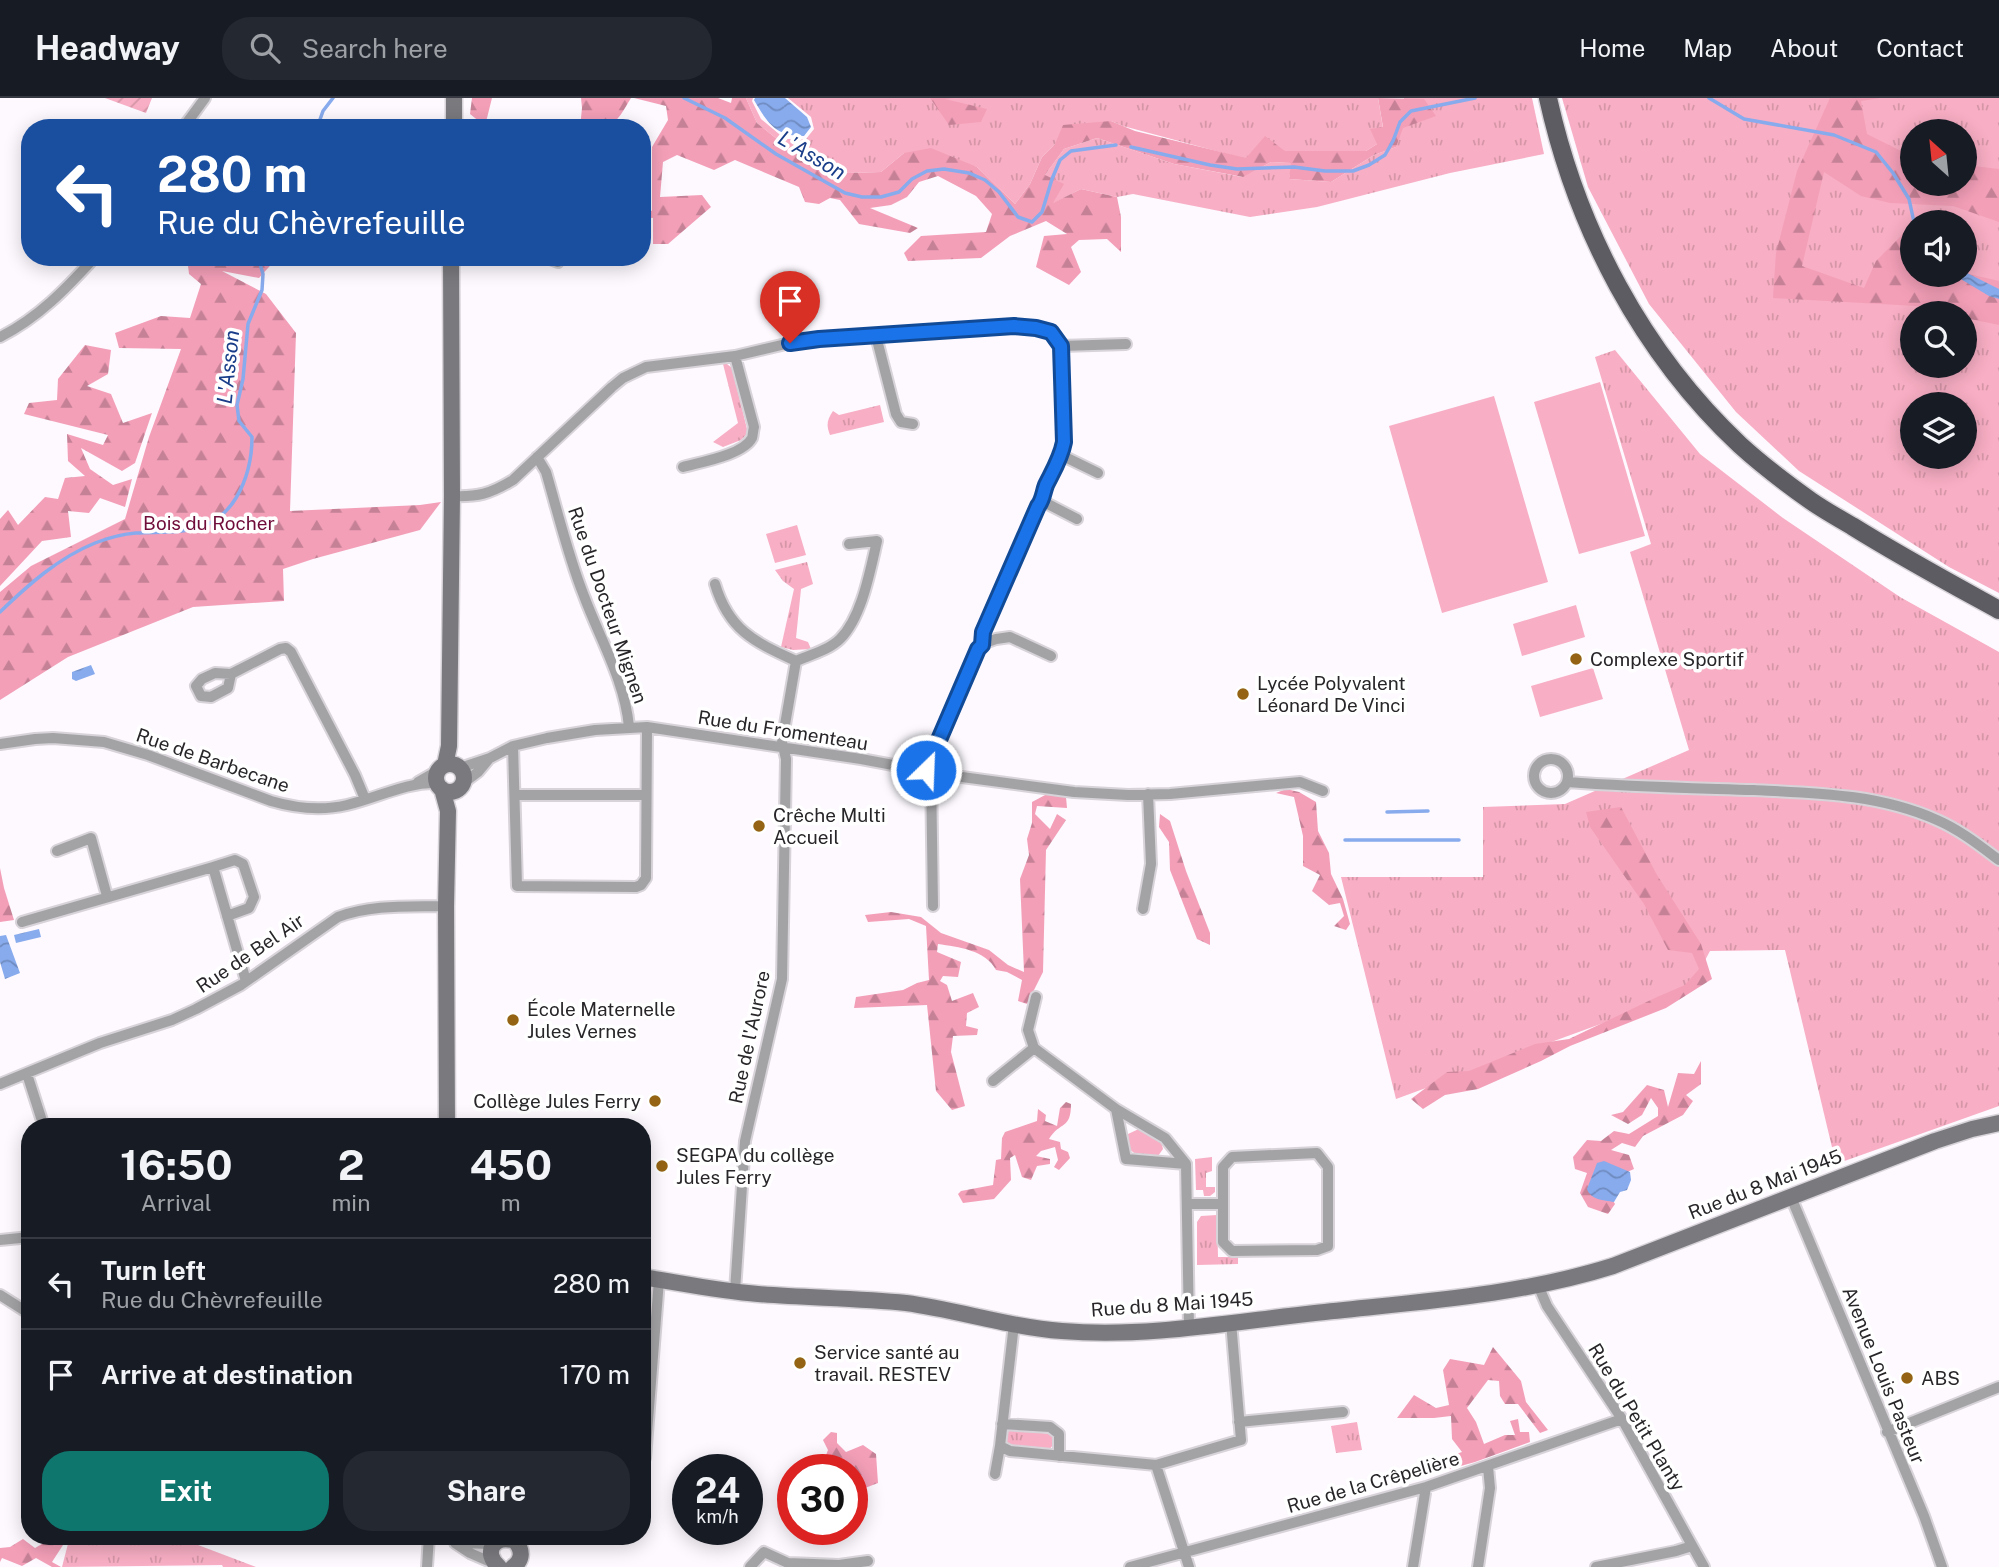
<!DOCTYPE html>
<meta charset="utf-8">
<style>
body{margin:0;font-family:"Public Sans",sans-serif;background:#242831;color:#f1f3f6;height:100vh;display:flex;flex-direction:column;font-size:26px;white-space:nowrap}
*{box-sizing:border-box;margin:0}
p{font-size:23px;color:#9ea1a6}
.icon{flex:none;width:38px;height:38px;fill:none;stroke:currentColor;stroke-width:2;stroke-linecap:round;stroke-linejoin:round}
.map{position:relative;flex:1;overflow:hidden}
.sheet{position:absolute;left:21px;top:1020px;width:630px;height:427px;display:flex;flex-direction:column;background:#171b24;border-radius:28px;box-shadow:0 4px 18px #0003}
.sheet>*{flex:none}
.guide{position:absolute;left:21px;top:21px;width:630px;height:147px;border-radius:28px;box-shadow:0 4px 18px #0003;background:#1a4fa0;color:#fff;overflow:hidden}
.needle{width:46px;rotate:333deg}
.fabs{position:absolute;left:1900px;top:21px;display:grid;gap:14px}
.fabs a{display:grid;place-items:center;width:77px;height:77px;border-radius:50%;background:#171b24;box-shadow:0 4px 18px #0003;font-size:35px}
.speed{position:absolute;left:672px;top:1356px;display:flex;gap:14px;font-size:35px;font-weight:700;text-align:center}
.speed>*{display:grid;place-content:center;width:91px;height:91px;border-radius:50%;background:#171b24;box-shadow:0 4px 18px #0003;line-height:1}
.speed small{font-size:18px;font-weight:400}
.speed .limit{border:10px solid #d22;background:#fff;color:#111}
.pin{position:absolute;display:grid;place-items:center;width:60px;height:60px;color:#fff;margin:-72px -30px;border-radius:50% 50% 50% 0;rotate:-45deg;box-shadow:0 0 7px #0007}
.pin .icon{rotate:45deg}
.me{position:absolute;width:77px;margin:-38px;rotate:24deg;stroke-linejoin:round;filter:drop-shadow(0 0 5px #0008)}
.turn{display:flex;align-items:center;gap:24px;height:147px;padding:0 21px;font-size:32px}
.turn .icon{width:91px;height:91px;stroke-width:2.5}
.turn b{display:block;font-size:49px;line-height:60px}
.eta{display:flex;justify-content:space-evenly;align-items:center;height:119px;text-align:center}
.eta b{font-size:42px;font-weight:700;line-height:49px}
.button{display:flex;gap:14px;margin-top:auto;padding:14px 21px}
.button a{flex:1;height:80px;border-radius:28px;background:#0f766e;color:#fff;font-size:28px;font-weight:700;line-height:80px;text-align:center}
.button a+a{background:#242831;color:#f1f3f6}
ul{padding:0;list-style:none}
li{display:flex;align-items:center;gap:21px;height:91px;padding:0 21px;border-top:2px solid #363941}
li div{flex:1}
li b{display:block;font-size:26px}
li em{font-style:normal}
header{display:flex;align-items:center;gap:42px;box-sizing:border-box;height:98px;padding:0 35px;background:#171b24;border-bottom:2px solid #363941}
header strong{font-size:33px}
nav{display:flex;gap:38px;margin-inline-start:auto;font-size:24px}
.search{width:490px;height:63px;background:#242831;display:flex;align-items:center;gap:18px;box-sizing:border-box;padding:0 24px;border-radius:28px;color:#9ea1a6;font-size:26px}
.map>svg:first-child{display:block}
.grass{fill:url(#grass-tufts);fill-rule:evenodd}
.forest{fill:url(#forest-firs)}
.garden{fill:url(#garden-furrows)}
.pitch{fill:#f8aec4}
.water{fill:url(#water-waves)}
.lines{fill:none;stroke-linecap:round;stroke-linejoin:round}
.stream{stroke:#88abed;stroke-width:3.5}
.minor-casing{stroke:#d7d3d8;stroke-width:14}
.secondary-casing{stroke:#d7d3d8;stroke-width:19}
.primary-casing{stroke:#d7d3d8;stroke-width:21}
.minor{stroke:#a3a3a6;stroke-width:10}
.secondary{stroke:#7a7a7e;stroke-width:16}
.primary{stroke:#5c5c62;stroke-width:18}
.route-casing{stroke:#114b97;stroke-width:18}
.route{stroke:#1a73e8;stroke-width:12}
.poi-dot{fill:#946414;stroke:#fff;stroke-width:2.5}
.labels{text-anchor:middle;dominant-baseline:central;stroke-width:7;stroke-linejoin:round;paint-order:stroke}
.park-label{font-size:19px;fill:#6f0c39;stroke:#fff}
.street-label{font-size:19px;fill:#282629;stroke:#fff}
.poi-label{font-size:19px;fill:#282629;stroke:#fff;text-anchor:start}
.water-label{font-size:21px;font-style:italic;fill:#193d89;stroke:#fff}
</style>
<header>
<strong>Headway</strong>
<div class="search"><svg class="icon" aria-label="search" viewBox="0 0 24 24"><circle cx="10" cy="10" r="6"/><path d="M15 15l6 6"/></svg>Search here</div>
<nav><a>Home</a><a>Map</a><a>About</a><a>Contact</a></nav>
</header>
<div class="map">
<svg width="1999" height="1469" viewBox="0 0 1999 1469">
<defs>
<pattern id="grass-tufts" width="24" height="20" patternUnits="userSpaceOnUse" patternTransform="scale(1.75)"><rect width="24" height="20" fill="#f8aec4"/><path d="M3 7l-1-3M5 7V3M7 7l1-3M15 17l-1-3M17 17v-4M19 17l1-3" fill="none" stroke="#d596a8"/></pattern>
<pattern id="forest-firs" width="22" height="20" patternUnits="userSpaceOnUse" patternTransform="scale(1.75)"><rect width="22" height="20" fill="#f39fb8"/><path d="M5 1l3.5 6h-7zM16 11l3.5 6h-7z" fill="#c58196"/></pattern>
<pattern id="garden-furrows" width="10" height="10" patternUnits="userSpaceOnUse" patternTransform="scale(1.75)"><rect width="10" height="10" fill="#f8aec4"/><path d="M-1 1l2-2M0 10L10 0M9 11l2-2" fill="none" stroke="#d596a8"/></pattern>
<pattern id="water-waves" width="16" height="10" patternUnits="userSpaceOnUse" patternTransform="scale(1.75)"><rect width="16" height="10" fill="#88abed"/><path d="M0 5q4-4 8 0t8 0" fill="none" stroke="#6f8bc0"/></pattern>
</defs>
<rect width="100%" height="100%" fill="#fdf9ff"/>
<path class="grass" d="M746 0H753L752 3 761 21 785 41H806L814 31 811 19 788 0H1378L1383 30 1377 46 1366 53H1284L1246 61 1123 28 1111 23 1055 46 1042 59 1030 86 1015 106 977 69 904 55 881 74 848 75 788 50 757 25Z
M1404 0H1532L1544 56 1450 75 1317 109 1250 119 1133 96 1117 99 1081 91 1052 106 1045 77 1064 51 1097 40 1174 66 1242 79 1271 64 1292 65 1289 81 1331 84 1374 57 1396 49Z
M1562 0H1999V495L1949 469 1799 373 1736 314 1649 206 1588 89ZM1913 33H1965V86H1913ZM1913 124H1965V177H1913ZM1913 215H1965V268H1913ZM1913 306H1965V359H1913Z
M1615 252 1700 356 1783 420 1900 499 1999 554V1008L1836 1066 1785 852 1710 853 1688 894 1396 1001 1341 779H1483V709L1565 706 1689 652 1630 454 1651 446 1595 259Z
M723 266H727L732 270 748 335 741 342 723 349 713 344 738 325Z
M880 307 884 324 830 337C826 327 827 322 833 313L839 317Z
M797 427 806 457 775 465 766 436Z
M807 464 813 486 801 491 796 540 808 544 811 551 793 552 781 549 794 491 783 483 775 472Z
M1141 1030 1161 1043 1163 1051 1158 1058 1137 1057 1129 1051 1128 1036Z
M1212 1059V1073L1206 1075V1089H1215V1094L1210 1098H1204L1203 1092H1196L1195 1061Z
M1217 1117 1218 1159H1238V1166L1197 1167V1124L1201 1118Z
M1357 1324 1362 1352 1336 1355 1331 1328Z
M1010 1331 1050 1336 1054 1341 1053 1347 1049 1352 1010 1348 1005 1343 1007 1335Z
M70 1438 177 1439 256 1469H223L222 1467 62 1469Z"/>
<path class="forest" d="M472 0H492L485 28 470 16Z
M581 0H631C614 29 613 30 580 30L582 10Z
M634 0H718L731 5 732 0H746L757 25 788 50 848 75 881 74 904 55 931 50 977 69 1015 106 1030 86 1042 59 1055 46 1063 27 1111 23 1135 33 1246 60 1265 38 1285 53H1366L1377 46 1370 31 1383 29 1378 0 1424 1 1436 18 1403 30 1396 49 1374 57 1331 84 1289 81 1291 65 1271 64 1243 79 1174 66 1097 40 1064 51 1045 77 1064 86 1053 105 1081 91 1117 99 1121 119V154L1107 141 1079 142 1071 149 1081 174 1069 187 1036 169 1044 138 1067 136 1046 123 1010 138 981 160 908 163 904 155 921 138 986 134 992 116 976 98 938 78 919 84 907 99 891 107 870 110 918 130 910 135 859 126 840 102 830 100 819 106 805 104 799 89 735 62 714 72 677 57 663 64 660 99 702 97 711 109 668 146H653V120L642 119V108L652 113V49L668 22 666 8Z
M930 0H954L945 1 987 11 981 24 949 27Z
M1830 0H1880L1861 3 1867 36 1913 59V86H1965V67L1999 71V124L1953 108 1890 105 1861 98 1824 74 1802 168 1864 190 1876 163 1907 132 1913 141V177H1965V175L1999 183V227L1965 220V215H1946L1916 208 1773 200 1776 155 1797 73Z
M187 159H278L259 180 222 173 266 196 296 235 290 413 420 407 441 404 420 432 313 461 283 471 284 503 193 509 68 559 0 602V494L31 468 125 421 149 339 181 251 119 250 115 235 161 218 190 220 201 186 189 176Z
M85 247 111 252 108 276 87 288 111 296 123 325 152 315 135 365 122 373 81 350 90 371 113 387 132 381 125 409 100 400 89 415 68 413 71 439 42 443 0 488V421L8 412 18 427 45 399 58 401 65 380 85 378 68 363 67 336 103 347 108 337 24 316 29 305 57 302 58 281Z
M1286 691 1299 694 1316 704 1318 733 1329 755 1331 776 1343 801 1350 826 1346 832 1334 828 1344 818 1340 805 1329 807 1312 793 1320 777 1303 768V738L1294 699 1276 695Z
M1047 696 1066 699 1067 710 1037 708 1035 716 1050 731 1057 716 1066 722 1046 752 1043 874 1027 906 1018 903 1022 882 1007 874 996 872C986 852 958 849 938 846L937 854 961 864 958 879 943 878 940 883 947 887 952 903 973 895 979 909 967 915 966 928 978 931 977 937 953 938 951 954 965 1008 952 1012 936 993 927 907 854 910 856 899 903 892 917 885 929 882 926 828 909 821 868 824 865 817 891 814 921 819 941 835 989 852 1008 867 1024 874 1020 781 1029 757 1027 741 1032 725V704Z
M1621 709 1657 777 1701 846 1712 881 1666 910 1570 948 1541 963 1478 991 1445 997 1423 1011 1411 1001 1447 974 1469 973 1535 946 1569 941 1657 899 1685 887 1699 871 1692 855 1668 852 1644 806 1590 729 1586 714Z
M1160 716 1170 723 1186 773 1210 835V847L1197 841 1170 772 1169 744 1159 729Z
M0 770 4 790 14 822 0 824Z
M1701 963V986L1686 997 1693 1003 1683 1017 1643 1038 1635 1049 1622 1045 1611 1052 1629 1057 1634 1071 1620 1077 1609 1096 1615 1106 1608 1116 1588 1109 1580 1095 1587 1075 1575 1071 1573 1059 1587 1042 1601 1043 1614 1033 1629 1036 1658 1018V1010L1651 1000 1642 1017 1628 1026 1611 1017 1623 1014 1647 987 1664 992 1668 1009 1678 975 1694 976Z
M1066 1004 1071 1006C1071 1032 1060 1023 1049 1041L1060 1044 1061 1051 1068 1054 1070 1060 1059 1072 1054 1069 1058 1062 1055 1049 1041 1053 1036 1058 1050 1061V1066L1037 1068 1031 1082 1022 1079 1015 1057 1010 1060 1011 1082 994 1101 963 1105 958 1096 961 1093 993 1087 996 1062 1001 1061 1002 1040 1005 1034 1037 1023 1038 1011 1046 1017 1045 1023 1057 1028 1060 1010Z
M1493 1249 1521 1283 1526 1304 1548 1332 1540 1335 1518 1306H1505L1500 1298 1499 1283 1488 1282 1467 1310 1476 1324 1484 1346 1505 1337H1515L1510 1323 1518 1321 1520 1334H1529L1530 1344 1475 1364 1436 1375V1363L1462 1354 1452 1341 1451 1318 1434 1320H1397L1414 1297 1436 1310 1449 1307 1443 1272 1450 1261 1484 1267Z
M831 1334 837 1335V1345L846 1354 863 1347 876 1356 878 1385 852 1395V1372H812L823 1365 828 1352 823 1342Z
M54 1439H60L63 1447 52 1464 61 1469H52L36 1460 22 1468 2 1460 0 1464V1450L10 1449 23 1441 35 1450Z"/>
<path class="garden" d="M105 0H152L146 15Z"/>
<path class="pitch" d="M1600 284 1645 438 1579 456 1534 304Z
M1494 298 1548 484 1442 515 1389 328Z
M1576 507 1585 539 1522 558 1513 526Z
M1593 570 1603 601 1540 619 1531 588Z"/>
<path class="water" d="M755 0H785L807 19 811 29 804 38C776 38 768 26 754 2Z
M1965 174 1999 191V201L1989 198 1954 177H1965Z
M91 567 95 576 76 583 72 581V574Z
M39 831 41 839 16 845 14 837Z
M6 837 20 875 5 881 0 864V838Z
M1604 1063 1630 1074 1631 1082 1627 1092 1620 1094 1614 1104C1603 1102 1591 1102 1587 1091L1597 1065Z"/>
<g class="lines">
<path class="stream" d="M684 0 725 20 776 56 845 95 862 99H881L899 94 912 81 927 73 944 71 969 75 985 82 999 94 1018 119 1032 124 1042 114 1052 81 1060 62 1071 53 1116 47
M1709 0 1744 21 1834 37 1876 54 1893 75 1909 101 1914 124
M317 30 323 13 333 0
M1131 49 1210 67 1237 71 1294 69 1325 73H1353L1369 67 1385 57 1393 43 1400 24 1411 13 1475 0
M0 514C28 487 58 460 95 445 108 440 122 436 136 435 176 433 212 439 236 400 248 380 252 361 252 339L239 323 237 307 243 281 248 226 262 192 263 176 258 159
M1387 714 1428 713
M1345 742H1459"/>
<g class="minor-casing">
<path id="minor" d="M183 30 205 0
M545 159 558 164
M876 238 896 316 901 324 913 326
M0 239C38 220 66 191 95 159
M1061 248 1126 246
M1061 357 1098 375
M537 359 546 374C558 415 568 458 584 498 600 541 625 583 629 629
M683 369C701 364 743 357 752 340 753 337 753 332 754 329L735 258
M452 398C478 399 490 396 513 382L612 289 623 280 646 269 735 258 790 245 819 241 1014 228C1033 230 1051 229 1061 248
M1042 403 1077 421
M715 486C729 533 755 544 796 563
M982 546 996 541 1010 539 1051 558
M231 576 228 590 211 599 201 598 196 588 202 581 215 575 231 576 280 551 286 550 291 554 355 677 365 701
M0 646 35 641 53 640 104 644 148 657 271 703C295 710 322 713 347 707 377 700 406 684 437 685
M513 648 517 788 636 789 641 787 646 780 647 629
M1534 678a17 17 0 1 1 34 0a17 17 0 1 1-34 0Z
M460 670 490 660 513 648 547 640 595 632 647 629 861 661 947 677 1074 694 1128 697 1170 696 1300 684 1323 693
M926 672 977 551 982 546 983 534 1038 408 1042 403 1045 389 1061 357 1064 344 1061 248
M931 674 933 808
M418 684 439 672
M1568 684C1630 689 1692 690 1754 692 1816 695 1879 696 1937 722 1960 732 1979 747 1999 762
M462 686 478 674 488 662
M515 697H646
M57 753 91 740 107 798
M213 769 235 762 243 766 254 799 249 810 227 818
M1143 811 1151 766 1148 696
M22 824 213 769 246 883
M1036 899 1028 932 1034 950 1116 1011 1165 1040 1186 1066 1189 1229
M27 976 44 1029
M993 983 1034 950
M0 986 100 945 172 922 196 911 241 887 338 819C373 806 409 809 446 808
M1116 1011 1126 1061 1186 1066
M1791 1099 1924 1418 1942 1469
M1187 1106H1223V1069L1232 1059 1317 1055 1328 1069V1148L1317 1152 1232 1153 1223 1144V1106
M0 1142 30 1139
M1538 1187 1547 1208 1622 1321 1704 1469
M735 1193 745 1043 782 881 786 661 782 644 796 563C810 557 829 552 840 541 862 519 870 473 877 443L849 446
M0 1197 30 1216
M1014 1226 1000 1348 1010 1353 1156 1367 1241 1342 1231 1224
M1239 1324 1343 1314
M1002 1326 1050 1329 1059 1336V1358
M1887 1334 1999 1289
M642 1360H645L659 1182
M1156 1367 1189 1469
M995 1376 1000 1348
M446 1438C462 1446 478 1447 495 1445
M455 1445 470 1455 493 1465
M427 1469 429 1438
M750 1469 764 1454 788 1465 839 1467 868 1463
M1130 1469 1426 1389 1622 1321
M1413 1469 1426 1389
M1478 1469 1490 1390 1488 1369
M1596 1469 1676 1453 1692 1448"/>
</g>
<g class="secondary-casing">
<path id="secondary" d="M454 0V30
M436 680a14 14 0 1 1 28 0a14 14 0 1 1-28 0Z
M445 667 449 648 452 398 451 159
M442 691 448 713 446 808 447 1029
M642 1179C681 1185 719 1193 758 1196 807 1200 857 1200 906 1205 958 1212 1009 1229 1062 1233 1146 1240 1232 1224 1315 1215 1415 1204 1518 1198 1613 1168L1935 1043 1972 1031 1999 1025
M499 1469C482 1455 494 1435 515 1443 523 1452 523 1462 513 1469"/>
</g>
<g class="primary-casing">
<path id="primary" d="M1548 0C1577 131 1642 255 1740 347 1762 367 1787 386 1811 403 1824 412 1838 420 1852 428 1900 458 1950 485 1999 512"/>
</g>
<use href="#minor" class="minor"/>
<use href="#secondary" class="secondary"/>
<use href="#primary" class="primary"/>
</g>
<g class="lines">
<g class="route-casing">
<path id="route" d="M790 245 819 241 1014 228 1036 230 1051 234 1061 248 1064 344C1061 360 1053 373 1046 387 1043 395 1043 402 1038 408L983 534 982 547 978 551 926 672"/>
</g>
<use href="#route" class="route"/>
</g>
<g class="poi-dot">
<circle cx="1576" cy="561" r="7"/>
<circle cx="1243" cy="596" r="7"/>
<circle cx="759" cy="728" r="7"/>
<circle cx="513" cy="922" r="7"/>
<circle cx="655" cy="1003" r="7"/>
<circle cx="662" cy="1068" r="7"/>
<circle cx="800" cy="1265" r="7"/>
<circle cx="1907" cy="1280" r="7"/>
</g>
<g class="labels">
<g class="park-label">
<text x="209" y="425">Bois du Rocher</text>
</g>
<g class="street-label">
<text transform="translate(608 507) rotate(71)">Rue du Docteur Mignen</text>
<text transform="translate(783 632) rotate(9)">Rue du Fromenteau</text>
<text transform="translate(213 662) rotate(19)">Rue de Barbecane</text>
<text transform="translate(250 855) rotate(-34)">Rue de Bel Air</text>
<text transform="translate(749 939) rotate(-78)">Rue de l'Aurore</text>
<text transform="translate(1765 1086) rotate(-21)">Rue du 8 Mai 1945</text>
<text transform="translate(1172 1206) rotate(-4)">Rue du 8 Mai 1945</text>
<text transform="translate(1884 1277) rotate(68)">Avenue Louis Pasteur</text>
<text transform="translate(1637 1319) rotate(59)">Rue du Petit Planty</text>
<text transform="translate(1373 1384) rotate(-16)">Rue de la Crêpelière</text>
</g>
<g class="poi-label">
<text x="1590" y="561">Complexe Sportif</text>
<text x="1257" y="585">Lycée Polyvalent<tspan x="1257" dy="22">Léonard De Vinci</tspan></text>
<text x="773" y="717">Crêche Multi<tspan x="773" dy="22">Accueil</tspan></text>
<text x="527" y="911">École Maternelle<tspan x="527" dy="22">Jules Vernes</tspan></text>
<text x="641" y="1003" text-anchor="end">Collège Jules Ferry</text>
<text x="676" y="1057">SEGPA du collège<tspan x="676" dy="22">Jules Ferry</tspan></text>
<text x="814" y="1254">Service santé au<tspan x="814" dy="22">travail. RESTEV</tspan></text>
<text x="1921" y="1280">ABS</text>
</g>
<g class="water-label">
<text transform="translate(812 57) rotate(31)">L'Asson</text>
<text transform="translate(228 269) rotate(-84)">L'Asson</text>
</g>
</g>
</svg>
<div class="fabs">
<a><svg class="needle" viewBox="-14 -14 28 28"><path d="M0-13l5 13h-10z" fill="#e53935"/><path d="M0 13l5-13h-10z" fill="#9ea1a6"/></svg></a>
<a><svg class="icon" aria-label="sound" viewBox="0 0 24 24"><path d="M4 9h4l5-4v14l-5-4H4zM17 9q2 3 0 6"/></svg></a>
<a><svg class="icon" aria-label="search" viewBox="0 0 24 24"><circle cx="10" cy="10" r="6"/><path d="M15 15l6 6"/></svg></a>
<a><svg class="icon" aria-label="layers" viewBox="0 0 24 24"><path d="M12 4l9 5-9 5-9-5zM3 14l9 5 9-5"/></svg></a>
</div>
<div class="speed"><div>24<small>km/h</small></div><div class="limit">30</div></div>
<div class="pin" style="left:790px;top:245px;background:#d93025"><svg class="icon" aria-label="arrive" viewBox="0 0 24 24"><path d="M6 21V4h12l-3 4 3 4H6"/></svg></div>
<svg class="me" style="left:926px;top:672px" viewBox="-20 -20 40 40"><circle r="17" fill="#1a73e8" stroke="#fff" stroke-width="3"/><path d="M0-11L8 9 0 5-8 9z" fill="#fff"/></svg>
<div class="guide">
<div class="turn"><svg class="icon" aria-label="left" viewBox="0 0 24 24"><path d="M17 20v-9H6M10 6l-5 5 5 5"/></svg><div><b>280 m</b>Rue du Chèvrefeuille</div></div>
</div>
<section class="sheet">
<div class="eta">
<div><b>16:50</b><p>Arrival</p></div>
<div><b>2</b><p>min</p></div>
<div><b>450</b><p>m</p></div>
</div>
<ul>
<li><svg class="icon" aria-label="left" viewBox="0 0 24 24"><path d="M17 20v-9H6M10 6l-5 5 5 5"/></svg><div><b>Turn left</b><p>Rue du Chèvrefeuille</p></div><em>280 m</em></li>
<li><svg class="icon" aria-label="arrive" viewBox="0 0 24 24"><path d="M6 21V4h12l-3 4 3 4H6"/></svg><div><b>Arrive at destination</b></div><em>170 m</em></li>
</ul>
<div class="button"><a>Exit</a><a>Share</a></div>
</section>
</div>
